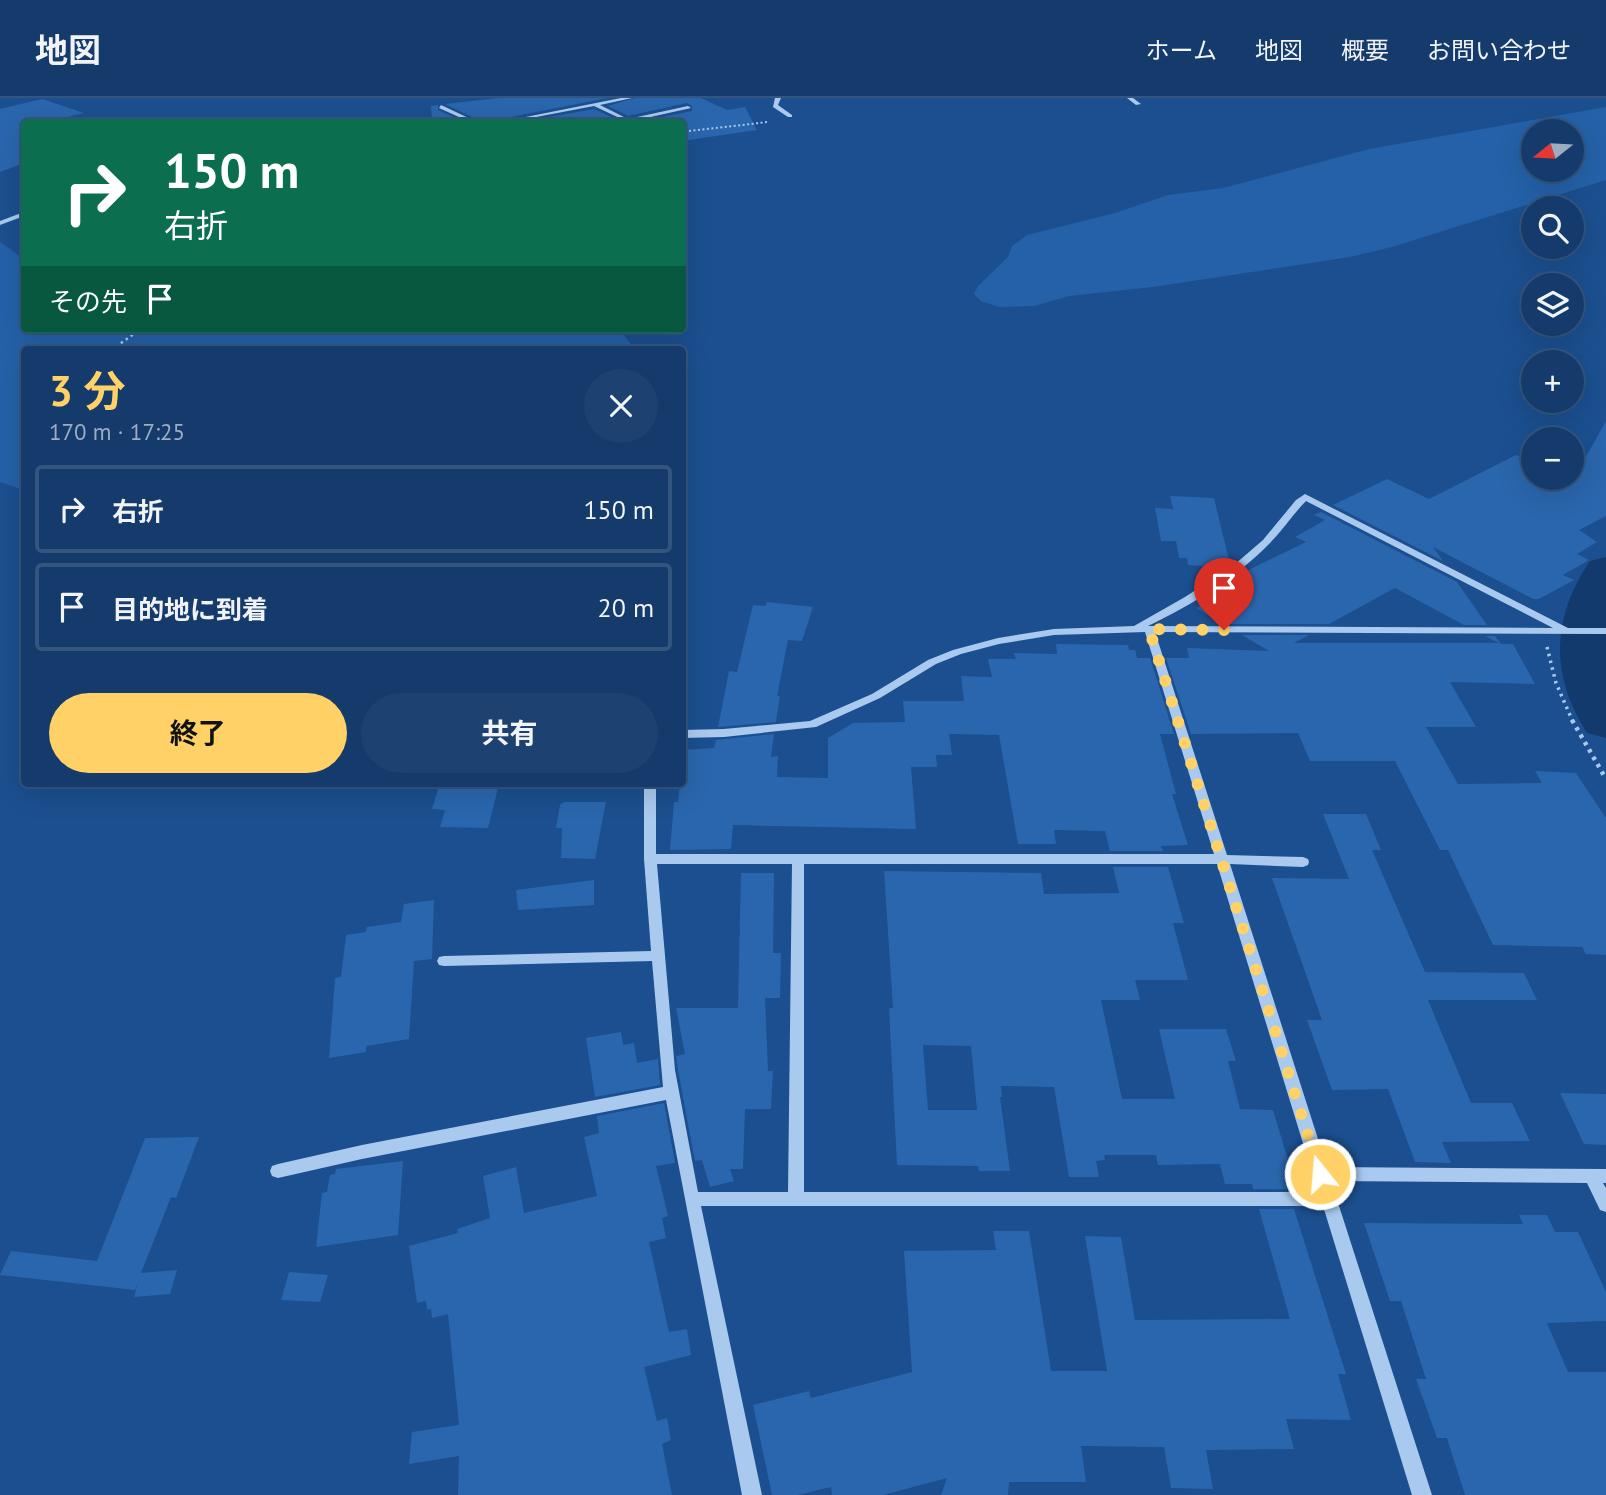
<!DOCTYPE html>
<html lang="ja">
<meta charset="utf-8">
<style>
body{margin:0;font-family:"PT Sans","Noto Sans JP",sans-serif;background:#1d4271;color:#f1f3f6;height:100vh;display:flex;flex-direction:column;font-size:26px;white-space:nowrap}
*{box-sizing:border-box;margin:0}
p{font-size:23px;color:#9dadc1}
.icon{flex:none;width:38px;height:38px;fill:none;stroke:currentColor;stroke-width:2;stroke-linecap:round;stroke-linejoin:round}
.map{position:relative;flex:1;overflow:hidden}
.details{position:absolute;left:21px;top:248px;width:665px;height:441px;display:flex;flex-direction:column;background:#143b6b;border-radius:7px;box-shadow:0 7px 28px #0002,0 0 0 2px #33557e}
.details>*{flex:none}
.banner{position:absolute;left:21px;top:21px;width:665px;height:214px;border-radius:7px;box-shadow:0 7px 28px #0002,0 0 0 2px #33557e;background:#0b6e4f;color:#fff;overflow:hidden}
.needle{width:46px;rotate:252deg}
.tools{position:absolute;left:1521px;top:21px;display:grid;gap:14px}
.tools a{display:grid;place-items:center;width:63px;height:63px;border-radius:50%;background:#143b6b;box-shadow:0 7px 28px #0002,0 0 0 2px #33557e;font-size:35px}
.pin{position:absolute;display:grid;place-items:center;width:60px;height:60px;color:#fff;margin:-72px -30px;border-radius:50% 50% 50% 0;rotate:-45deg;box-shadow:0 0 7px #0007}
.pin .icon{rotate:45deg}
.me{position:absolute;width:77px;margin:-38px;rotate:343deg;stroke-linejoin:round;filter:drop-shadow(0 0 5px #0008)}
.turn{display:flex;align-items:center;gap:24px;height:147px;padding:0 28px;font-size:32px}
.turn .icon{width:91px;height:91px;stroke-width:2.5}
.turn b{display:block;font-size:49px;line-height:60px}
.then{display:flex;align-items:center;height:66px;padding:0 28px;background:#0003;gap:14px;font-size:26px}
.round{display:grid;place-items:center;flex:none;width:74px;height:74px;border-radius:37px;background:#1d4271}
.head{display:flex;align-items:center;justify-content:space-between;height:119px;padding:0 28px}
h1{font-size:42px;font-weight:700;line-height:52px;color:#ffd166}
.cta{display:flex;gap:14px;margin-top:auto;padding:14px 28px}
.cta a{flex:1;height:80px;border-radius:42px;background:#ffd166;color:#111;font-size:28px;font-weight:700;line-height:80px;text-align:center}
.cta a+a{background:#1d4271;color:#f1f3f6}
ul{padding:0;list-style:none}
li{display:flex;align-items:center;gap:21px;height:88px;margin:0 14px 10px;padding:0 14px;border:4px solid #33557e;border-radius:7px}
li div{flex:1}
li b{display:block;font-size:26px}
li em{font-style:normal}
header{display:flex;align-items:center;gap:42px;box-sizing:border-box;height:98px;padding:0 35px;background:#143b6b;border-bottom:2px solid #33557e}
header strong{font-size:33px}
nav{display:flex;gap:38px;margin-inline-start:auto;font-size:24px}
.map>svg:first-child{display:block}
.green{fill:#2461a8;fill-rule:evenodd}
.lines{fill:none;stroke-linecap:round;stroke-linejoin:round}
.river{fill:#123a6d;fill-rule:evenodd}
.building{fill:#2a66ad;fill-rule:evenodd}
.path-far3{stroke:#a9c9ee;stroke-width:2;stroke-dasharray:2 2.5;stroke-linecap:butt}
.path-far2{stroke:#a9c9ee;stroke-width:2.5;stroke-dasharray:2.5 3.5;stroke-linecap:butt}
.path-far1{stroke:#a9c9ee;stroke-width:3.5;stroke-dasharray:2.5 4.5;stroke-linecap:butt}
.path{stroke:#a9c9ee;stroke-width:4.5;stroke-dasharray:3.5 5;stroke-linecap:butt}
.minor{fill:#a9c9ee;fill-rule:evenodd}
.route{stroke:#ffd166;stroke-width:12;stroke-dasharray:0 21.6}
</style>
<header>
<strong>地図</strong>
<nav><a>ホーム</a><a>地図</a><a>概要</a><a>お問い合わせ</a></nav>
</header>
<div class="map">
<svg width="1606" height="1397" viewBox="0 0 1606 1397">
<rect width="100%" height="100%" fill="#1b4f8f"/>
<path class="green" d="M1606 9V82L1392 149 1350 159 1153 189 1069 198 1034 208 999 209 981 203 974 196 978 188 1008 159 1012 148 1027 137 1115 115 1168 97 1223 90 1369 51ZM1533 33H1572V72H1533Z
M0 144 24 161V231H615L623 236 635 252H24V392L0 384Z"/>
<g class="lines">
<path class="river" d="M1606 459V640L1587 635C1550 578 1551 520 1590 463Z"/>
</g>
<path class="building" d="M499 0H608L500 21 499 24H478L476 21 445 6Z
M635 0H701L727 12 745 9 757 32 682 43V24H638L692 13V8L687 5 628 18 608 8Z
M42 1 84 15 47 24H24V65L0 74V11Z
M438 7V12L465 24H432L431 8Z
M594 11 623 24H521Z
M1606 323V418L1579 432 1597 444 1577 456 1589 462 1563 477 1574 482 1539 501H1533L1433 449 1443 463 1333 407 1387 381 1429 401 1516 357 1533 364V380H1574Z
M1170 398 1214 400 1230 466 1205 483 1204 468 1188 467 1187 460H1179L1176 443H1161L1155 410 1173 411Z
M1321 414 1457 484 1487 527H1464L1395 490 1329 526H1223L1196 510 1207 504 1206 499 1238 477 1306 444 1295 439 1325 422 1314 417Z
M767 504 813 509 802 543 788 542 777 598H780L776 624 718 629 729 573 737 574 753 507 765 508Z
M1242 537H1309L1294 545H1499L1485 538H1495L1501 546H1513L1535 586 1450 584 1476 629H1426L1458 686 1542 685 1535 673 1576 675 1606 720V857L1586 856 1582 849 1493 847 1448 752H1440L1395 663H1310L1298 635 1191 636 1166 560H1189L1187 550 1269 553Z
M1056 546 1128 547 1129 552H1135L1137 560H1150L1174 636H1160L1176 696H1172L1188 747 1161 748 1163 753H1110L1105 733 1054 732 1056 746H1018L999 637 949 636 952 657H936L937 669H911L916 731 733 727 731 751 670 752 674 704H678L680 686H682V652L714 650 716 642 774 636 771 659 778 658 777 679 828 680V640L853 625 905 624 903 603H964L961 578 992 579 988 561H1016L1014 555 1057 556Z
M471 686H499L488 730 440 729 445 712 432 711 439 688Z
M564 704H606L595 761 561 760 562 730H556L560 707Z
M1323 716H1366L1381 752H1372L1425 874 1524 875 1537 902H1428L1471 1005H1512L1530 1043 1442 1044 1451 1065 1415 1064 1388 991 1332 992 1307 922H1322L1272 780 1349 781Z
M1113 769H1168L1184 825H1173L1188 882H1135L1140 902H1101L1122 1001H1175L1159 931H1226L1236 963H1228L1240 1011 1273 1012 1295 1085H1286L1288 1091H1253L1252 1086H1225L1220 1066 1158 1067 1156 1057H1104L1105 1062 1096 1063 1099 1079H1069L1054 989 1001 988 1002 999H1000L1010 1073H979L978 1068 897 1067 889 910H893L884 773 1041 775 1044 796 1119 795ZM923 947 971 948 977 1012H928Z
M741 775H774L773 855H781L780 900H765L768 973H773L771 1011H745L743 1071H730L734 1083 710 1089 702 1062 695 1063 678 972 676 958 685 956 676 910H738Z
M594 782V807L518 812 516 792Z
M434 802 432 861 414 863 409 941 366 948V954L329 960 335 880 341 879 346 837 366 834 367 829 401 824 404 806Z
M621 934 623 947 634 945 637 965 658 961 660 987 595 999 586 940Z
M1560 995 1606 996V1047L1584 1046Z
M664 1005 675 1065 656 1068 668 1118 662 1120 666 1140 649 1144 669 1234 687 1231 691 1257 644 1269 657 1323 667 1320 671 1342 662 1346 672 1397H458L459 1358 409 1366 412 1334 459 1327 448 1216 432 1220 431 1211 427 1212 426 1203 417 1205 409 1148 458 1135 457 1131 490 1120 483 1078 516 1069 524 1115 597 1098 584 1039 599 1035 597 1018Z
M199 1039 176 1100 171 1099 141 1175 177 1172 170 1196 134 1199 138 1184 135 1192 0 1177 11 1153 97 1163 145 1040Z
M403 1063 398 1137 316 1149 322 1095 327 1094 330 1077 335 1076 336 1071Z
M1259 1111H1294L1346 1276H1338L1351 1322 1286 1321 1294 1351 1206 1352 1213 1391 1171 1390 1164 1349 1081 1348 1086 1384H1009L1008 1397H941L947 1380 883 1397H832L831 1389 798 1397H772L753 1307 809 1293 811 1300 912 1274 904 1153 996 1152 993 1133H1029L1051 1273H1107L1085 1138 1121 1139 1135 1222 1290 1221Z
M1519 1117H1547L1555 1134H1578L1606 1194V1223L1547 1225 1568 1274H1606V1397H1465L1447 1340H1437L1416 1281H1426L1401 1203H1390L1364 1125 1523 1126Z
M289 1174 328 1177 320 1204 281 1202Z"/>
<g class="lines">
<path class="path-far3" d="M689 33 768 24"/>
<path class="path-far2" d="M111 252 141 231"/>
<path class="path-far1" d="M1547 549 1556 585 1573 624"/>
<path class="path" d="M1572 622 1606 681"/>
<path class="minor" d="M621 0H632L600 7 628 21 688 8 691 10 628 24 594 8 510 24H501Z
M775 0H781L778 7 792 17V19H788L773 9Z
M1127 0H1133L1141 6 1136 7Z
M441 7 475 23 476 24H470L439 10Z
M24 114V118L0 127V123Z
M1305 396 1568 530H1606V536L1155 534 1227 757 1303 759 1308 761 1309 764 1308 767 1303 769 1230 766 1327 1069 1606 1071V1085H1603L1606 1090V1114L1600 1112 1587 1085 1331 1083 1432 1397H1412L1323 1108H701L762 1397H742L666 1002 362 1061 278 1080 272 1078 270 1073 272 1068 278 1066 362 1047 663 989 652 863 444 868 439 867 437 863 439 859 444 858 651 853 644 761V686H656V756H1214L1145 534 1054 537 999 546 961 556 936 566 880 600 816 629 724 639 682 640V632L724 631 810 623 872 596 928 562 953 552 998 540 1054 531 1134 528 1185 499 1234 467 1263 442 1296 402ZM1306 403 1553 530 1148 528C1192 507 1236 480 1270 445 1283 432 1293 416 1306 403ZM657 766H792L788 1094H698L675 972ZM804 766H1217L1318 1094H804Z"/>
</g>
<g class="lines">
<path class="route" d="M1224 532 1149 531 1320 1076"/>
</g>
</svg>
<div class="tools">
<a><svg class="needle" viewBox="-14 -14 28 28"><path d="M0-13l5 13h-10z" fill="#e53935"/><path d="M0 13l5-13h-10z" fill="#9dadc1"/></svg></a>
<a><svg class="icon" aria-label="search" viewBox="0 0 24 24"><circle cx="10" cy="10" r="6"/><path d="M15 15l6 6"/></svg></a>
<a><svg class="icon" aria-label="layers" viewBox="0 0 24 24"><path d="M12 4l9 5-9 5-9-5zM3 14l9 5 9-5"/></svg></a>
<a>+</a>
<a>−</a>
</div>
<div class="pin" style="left:1224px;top:532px;background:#d93025"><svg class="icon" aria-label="arrive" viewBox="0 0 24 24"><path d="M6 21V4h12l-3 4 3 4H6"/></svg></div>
<svg class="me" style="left:1320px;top:1076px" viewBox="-20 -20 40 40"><circle r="17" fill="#ffd166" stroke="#fff" stroke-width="3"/><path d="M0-11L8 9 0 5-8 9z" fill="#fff"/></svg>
<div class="banner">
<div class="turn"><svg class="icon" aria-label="right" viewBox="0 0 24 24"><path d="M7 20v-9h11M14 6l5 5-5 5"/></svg><div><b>150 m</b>右折</div></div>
<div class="then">その先<svg class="icon" aria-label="arrive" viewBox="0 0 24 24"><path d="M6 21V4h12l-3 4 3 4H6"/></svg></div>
</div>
<section class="details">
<div class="head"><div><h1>3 分</h1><p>170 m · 17:25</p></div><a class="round"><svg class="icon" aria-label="close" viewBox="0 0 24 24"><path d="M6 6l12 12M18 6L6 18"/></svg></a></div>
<ul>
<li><svg class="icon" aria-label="right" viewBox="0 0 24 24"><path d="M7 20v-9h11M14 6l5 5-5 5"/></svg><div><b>右折</b></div><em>150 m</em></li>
<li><svg class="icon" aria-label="arrive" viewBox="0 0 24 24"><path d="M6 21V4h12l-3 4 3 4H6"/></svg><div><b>目的地に到着</b></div><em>20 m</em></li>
</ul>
<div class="cta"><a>終了</a><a>共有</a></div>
</section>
</div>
